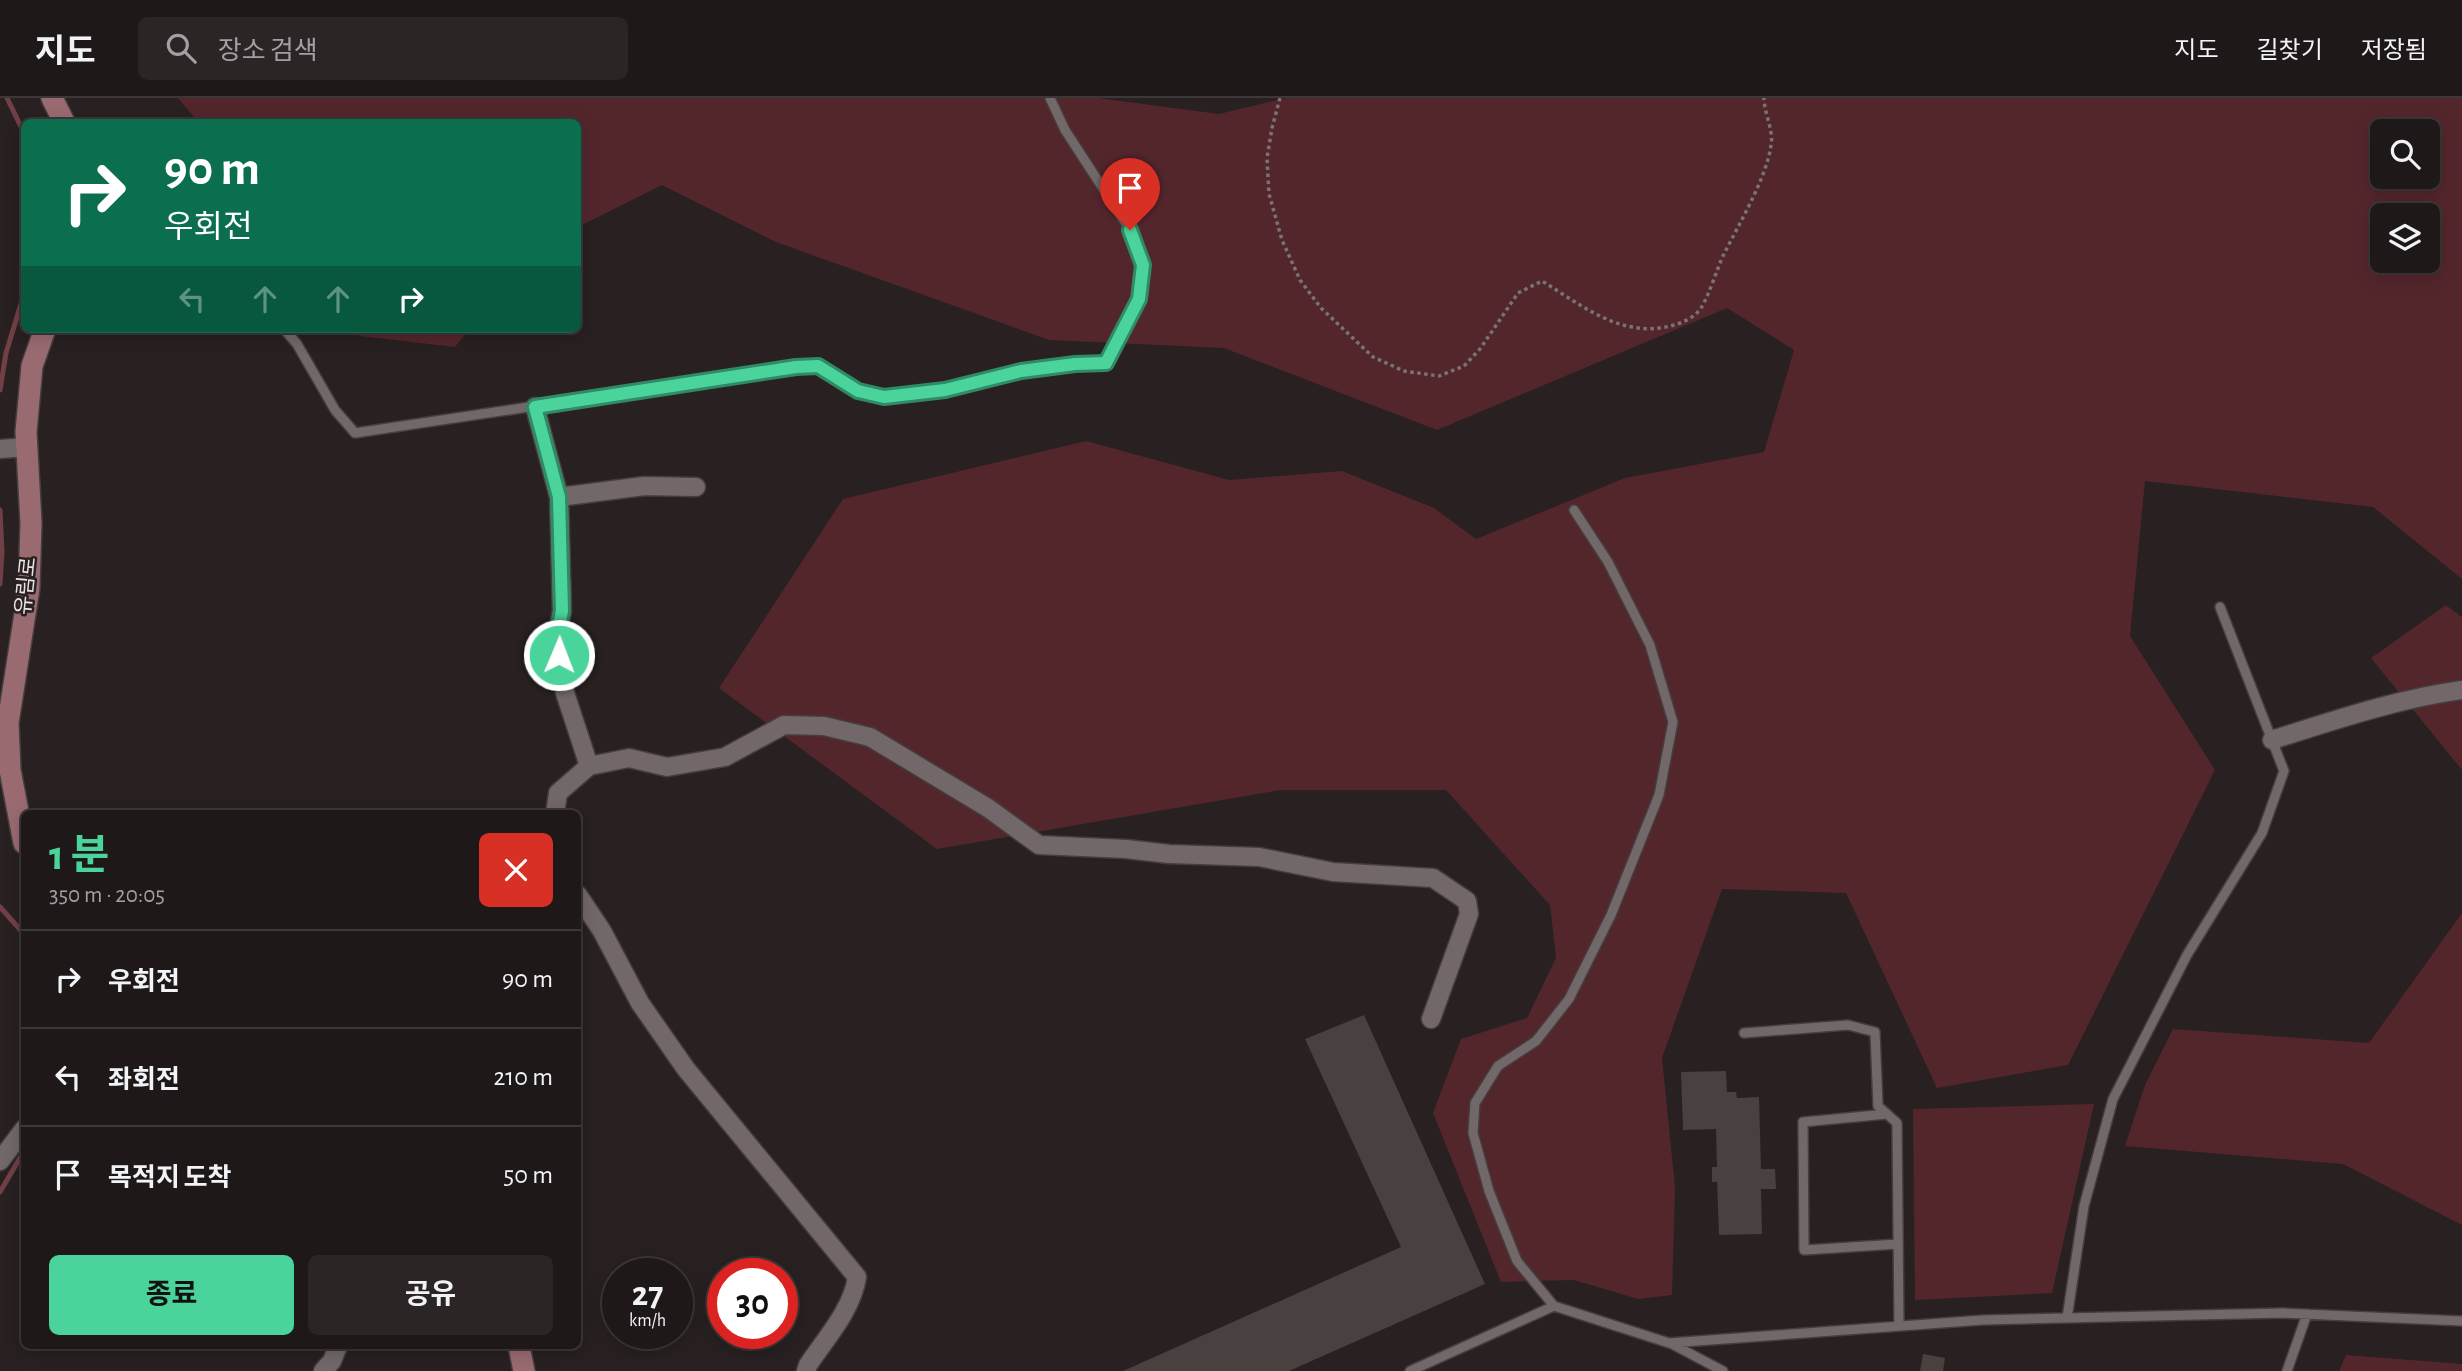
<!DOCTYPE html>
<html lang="ko">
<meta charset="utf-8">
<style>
body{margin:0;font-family:"Alegreya Sans","Noto Sans KR",sans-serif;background:#2b2526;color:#f1f3f6;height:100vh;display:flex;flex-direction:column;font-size:26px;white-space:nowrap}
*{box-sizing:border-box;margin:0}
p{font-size:23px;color:#a1a0a2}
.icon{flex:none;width:38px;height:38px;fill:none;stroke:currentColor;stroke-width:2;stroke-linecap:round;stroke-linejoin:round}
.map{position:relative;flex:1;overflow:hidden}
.sheet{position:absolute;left:21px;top:712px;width:560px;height:539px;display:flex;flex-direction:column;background:#1e1819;border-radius:10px;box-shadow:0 4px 18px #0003,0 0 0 2px #3c3738}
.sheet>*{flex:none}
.hud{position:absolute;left:21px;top:21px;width:560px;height:214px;border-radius:10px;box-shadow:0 4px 18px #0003,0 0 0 2px #3c3738;background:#0b6e4f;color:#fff;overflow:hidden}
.controls{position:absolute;left:2370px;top:21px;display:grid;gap:14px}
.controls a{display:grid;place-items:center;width:70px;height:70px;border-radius:10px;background:#1e1819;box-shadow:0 4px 18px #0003,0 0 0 2px #3c3738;font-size:35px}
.speed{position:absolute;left:602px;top:1160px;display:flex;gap:14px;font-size:35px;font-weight:700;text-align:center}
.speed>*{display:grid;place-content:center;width:91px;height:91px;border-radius:50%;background:#1e1819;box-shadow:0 4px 18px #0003,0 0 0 2px #3c3738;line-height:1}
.speed small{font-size:18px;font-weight:400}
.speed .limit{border:10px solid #d22;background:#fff;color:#111}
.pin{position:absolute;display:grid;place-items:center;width:60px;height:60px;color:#fff;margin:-72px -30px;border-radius:50% 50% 50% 0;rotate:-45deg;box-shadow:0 0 7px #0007}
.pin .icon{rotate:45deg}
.me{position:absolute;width:77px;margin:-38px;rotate:1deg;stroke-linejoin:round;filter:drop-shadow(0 0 5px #0008)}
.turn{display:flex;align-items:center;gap:24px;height:147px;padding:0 28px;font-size:32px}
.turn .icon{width:91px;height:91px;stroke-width:2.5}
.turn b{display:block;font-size:49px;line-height:60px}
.lanes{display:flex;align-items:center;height:66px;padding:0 28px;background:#0003;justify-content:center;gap:35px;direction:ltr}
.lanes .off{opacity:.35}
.round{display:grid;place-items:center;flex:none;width:74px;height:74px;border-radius:10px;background:#2b2526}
.head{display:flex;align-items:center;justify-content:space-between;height:119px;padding:0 28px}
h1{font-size:42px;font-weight:700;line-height:52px;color:#4ad49c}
.primary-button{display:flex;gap:14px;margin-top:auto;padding:14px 28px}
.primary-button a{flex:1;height:80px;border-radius:10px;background:#4ad49c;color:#111;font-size:28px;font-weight:700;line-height:80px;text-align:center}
.primary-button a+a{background:#2b2526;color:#f1f3f6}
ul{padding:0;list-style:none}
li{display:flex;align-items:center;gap:21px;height:98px;padding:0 28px;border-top:2px solid #3c3738}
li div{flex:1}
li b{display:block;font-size:26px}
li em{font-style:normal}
header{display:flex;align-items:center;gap:42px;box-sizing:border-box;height:98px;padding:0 35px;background:#1e1819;border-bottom:2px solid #3c3738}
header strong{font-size:33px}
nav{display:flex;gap:38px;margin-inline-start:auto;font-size:24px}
.search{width:490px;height:63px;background:#2b2526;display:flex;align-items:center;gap:18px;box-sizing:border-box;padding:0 24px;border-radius:10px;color:#a1a0a2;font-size:26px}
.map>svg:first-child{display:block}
.green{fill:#53262c;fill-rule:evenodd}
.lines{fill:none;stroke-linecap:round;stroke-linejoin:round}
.stream{stroke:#714046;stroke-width:5}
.building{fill:#494040}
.lane-casing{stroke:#453e3e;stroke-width:12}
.street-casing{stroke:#453e3e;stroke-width:21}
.secondary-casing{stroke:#453e3e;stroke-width:24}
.path{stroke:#7a7374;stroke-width:3.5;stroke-dasharray:3.5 3.5;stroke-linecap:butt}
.lane{stroke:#726869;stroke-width:9}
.street{stroke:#726869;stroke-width:18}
.secondary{stroke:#996b71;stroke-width:21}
.route-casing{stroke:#308a65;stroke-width:18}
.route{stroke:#4ad49c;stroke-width:12}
.labels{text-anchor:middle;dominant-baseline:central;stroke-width:5;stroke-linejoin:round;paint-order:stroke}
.street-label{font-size:21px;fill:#e9e3e4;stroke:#282021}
</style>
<header>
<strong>지도</strong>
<div class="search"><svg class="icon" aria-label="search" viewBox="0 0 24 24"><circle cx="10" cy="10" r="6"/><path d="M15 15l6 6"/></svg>장소 검색</div>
<nav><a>지도</a><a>길찾기</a><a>저장됨</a></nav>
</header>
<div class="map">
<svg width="2462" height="1273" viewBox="0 0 2462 1273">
<rect width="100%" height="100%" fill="#282021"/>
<path class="green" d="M178 0H1098L1219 16 1286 0H2462V481L2373 409 2145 383 2130 538 2215 672 2068 967 1937 990 1846 795 1722 791 1662 960 1675 1089 1672 1197 1638 1201 1574 1182 1501 1184 1433 1015 1461 941 1527 920 1556 860 1550 807 1446 692H1280L937 751 719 590 843 401 1086 343 1229 382 1342 373 1434 410 1476 441 1625 380 1764 354 1794 252 1727 210 1437 332 1224 250 1049 242 776 144 662 87 578 129V24H198ZM2382 33H2427V79H2382ZM2382 117H2427V163H2382Z
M361 231H470L455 249 359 238Z
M2446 507 2462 519V672L2371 560Z
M2462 815V1127L2343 1066 2125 1048 2145 987 2173 931 2369 945Z
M2094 1006 2052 1195 1915 1202 1913 1011Z
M2346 1257 2462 1266V1273H2339Z"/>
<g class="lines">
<path class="stream" d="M7 0 24 35
M0 292 6 255 24 196
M0 412 2 454 0 486
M0 809 24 836
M0 1094 24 1053"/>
</g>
<path class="building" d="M1364 917 1485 1186 1289 1273H1123L1401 1149 1305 941Z
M1726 973 1727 994H1736L1737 1000 1759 999 1761 1071H1775L1776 1091H1761L1762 1136 1719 1137 1717 1084H1712V1069H1717L1716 1031 1683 1032 1681 974Z
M1923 1256 1945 1260 1943 1273H1920Z"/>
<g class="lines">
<g class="lane-casing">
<path id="lane" d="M284 231 297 246 335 312 355 335 796 269 818 268 858 293 884 299 945 292 1021 273 1075 266 1106 265 1139 201 1143 167 1130 132 1065 32 1050 0
M1574 412 1608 464 1650 547 1673 624 1659 697 1611 817 1569 901 1536 943 1498 968 1475 1005 1473 1035 1489 1093 1517 1163 1554 1208 1669 1245 1983 1222 2283 1215 2462 1223
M1744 935 1848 927 1875 934 1878 1008 1897 1025 1899 1228
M1887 1016 1803 1024 1804 1152 1898 1146
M2067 1220 2084 1108 2113 1001 2187 857 2262 735 2284 673 2220 509
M1672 1246 1723 1273
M1410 1273 1554 1208
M2287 1273 2307 1216"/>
</g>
<g class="street-casing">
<path id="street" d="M535 309 559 399 562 513 557 538 565 595 589 668
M0 351 27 349
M559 399 644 388 696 389
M2272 642C2335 622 2397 601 2462 592
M555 716 558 695 589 668 629 660 667 669 725 659 784 627 824 628 870 639 988 710 1039 747 1126 751 1169 756 1259 759 1333 774 1433 780 1467 803 1469 816 1431 921
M578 797 602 833 640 905 686 971 857 1179C852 1212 826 1240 808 1267L806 1273
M0 1063 24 1031
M323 1273 332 1263 338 1248"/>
</g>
<g class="secondary-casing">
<path id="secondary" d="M52 0 64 24
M24 745 10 672 8 625 29 490 31 425 26 334 32 268 45 231
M519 1248 524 1273"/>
</g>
<path class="path" d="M1280 0 1272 30 1267 60 1269 96 1282 142 1300 182 1321 210 1373 259 1404 273 1439 278 1464 268 1480 251 1518 195 1542 183C1583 208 1623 242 1674 227 1684 224 1695 219 1701 210 1709 198 1717 170 1724 156 1739 126 1767 79 1771 47 1774 33 1764 15 1764 0"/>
<use href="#lane" class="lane"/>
<use href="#street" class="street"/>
<use href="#secondary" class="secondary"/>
</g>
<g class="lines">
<g class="route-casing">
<path id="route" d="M559 557 557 538 562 513 559 399 535 309 796 269 818 268 858 293 884 299 945 292 1021 273 1075 266 1106 265 1139 201 1143 167 1130 132"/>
</g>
<use href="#route" class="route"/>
</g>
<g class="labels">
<g class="street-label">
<text transform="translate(26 488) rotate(-84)">유림로</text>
</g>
</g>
</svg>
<div class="controls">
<a><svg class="icon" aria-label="search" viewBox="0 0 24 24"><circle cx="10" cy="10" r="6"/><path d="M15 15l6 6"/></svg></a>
<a><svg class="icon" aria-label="layers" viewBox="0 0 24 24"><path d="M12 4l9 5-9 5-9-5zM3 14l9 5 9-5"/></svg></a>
</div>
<div class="speed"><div>27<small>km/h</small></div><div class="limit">30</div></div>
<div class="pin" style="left:1130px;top:132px;background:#d93025"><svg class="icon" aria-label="arrive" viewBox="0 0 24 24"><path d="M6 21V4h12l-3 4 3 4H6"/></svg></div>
<svg class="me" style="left:559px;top:557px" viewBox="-20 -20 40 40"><circle r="17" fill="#4ad49c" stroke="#fff" stroke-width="3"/><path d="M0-11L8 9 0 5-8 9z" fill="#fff"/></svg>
<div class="hud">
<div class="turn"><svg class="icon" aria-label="right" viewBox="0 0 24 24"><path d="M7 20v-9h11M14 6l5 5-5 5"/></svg><div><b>90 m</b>우회전</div></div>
<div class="lanes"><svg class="icon off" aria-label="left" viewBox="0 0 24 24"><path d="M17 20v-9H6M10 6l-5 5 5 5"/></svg><svg class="icon off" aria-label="ahead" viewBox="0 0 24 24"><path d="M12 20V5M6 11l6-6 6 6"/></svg><svg class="icon off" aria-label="ahead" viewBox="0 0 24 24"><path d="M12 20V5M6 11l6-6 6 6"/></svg><svg class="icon" aria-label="right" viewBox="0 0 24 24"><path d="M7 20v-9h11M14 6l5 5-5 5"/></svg></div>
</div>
<section class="sheet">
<div class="head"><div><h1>1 분</h1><p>350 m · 20:05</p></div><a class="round" style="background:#d93025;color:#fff"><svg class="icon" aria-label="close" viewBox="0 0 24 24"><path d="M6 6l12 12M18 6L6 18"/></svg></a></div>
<ul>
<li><svg class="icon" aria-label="right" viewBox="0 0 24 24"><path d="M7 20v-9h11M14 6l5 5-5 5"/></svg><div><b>우회전</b></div><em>90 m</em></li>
<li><svg class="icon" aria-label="left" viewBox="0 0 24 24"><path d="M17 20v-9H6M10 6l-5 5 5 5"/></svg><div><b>좌회전</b></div><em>210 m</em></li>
<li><svg class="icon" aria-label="arrive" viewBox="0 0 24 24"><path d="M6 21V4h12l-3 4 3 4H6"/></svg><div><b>목적지 도착</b></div><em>50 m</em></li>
</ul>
<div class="primary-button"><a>종료</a><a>공유</a></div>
</section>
</div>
